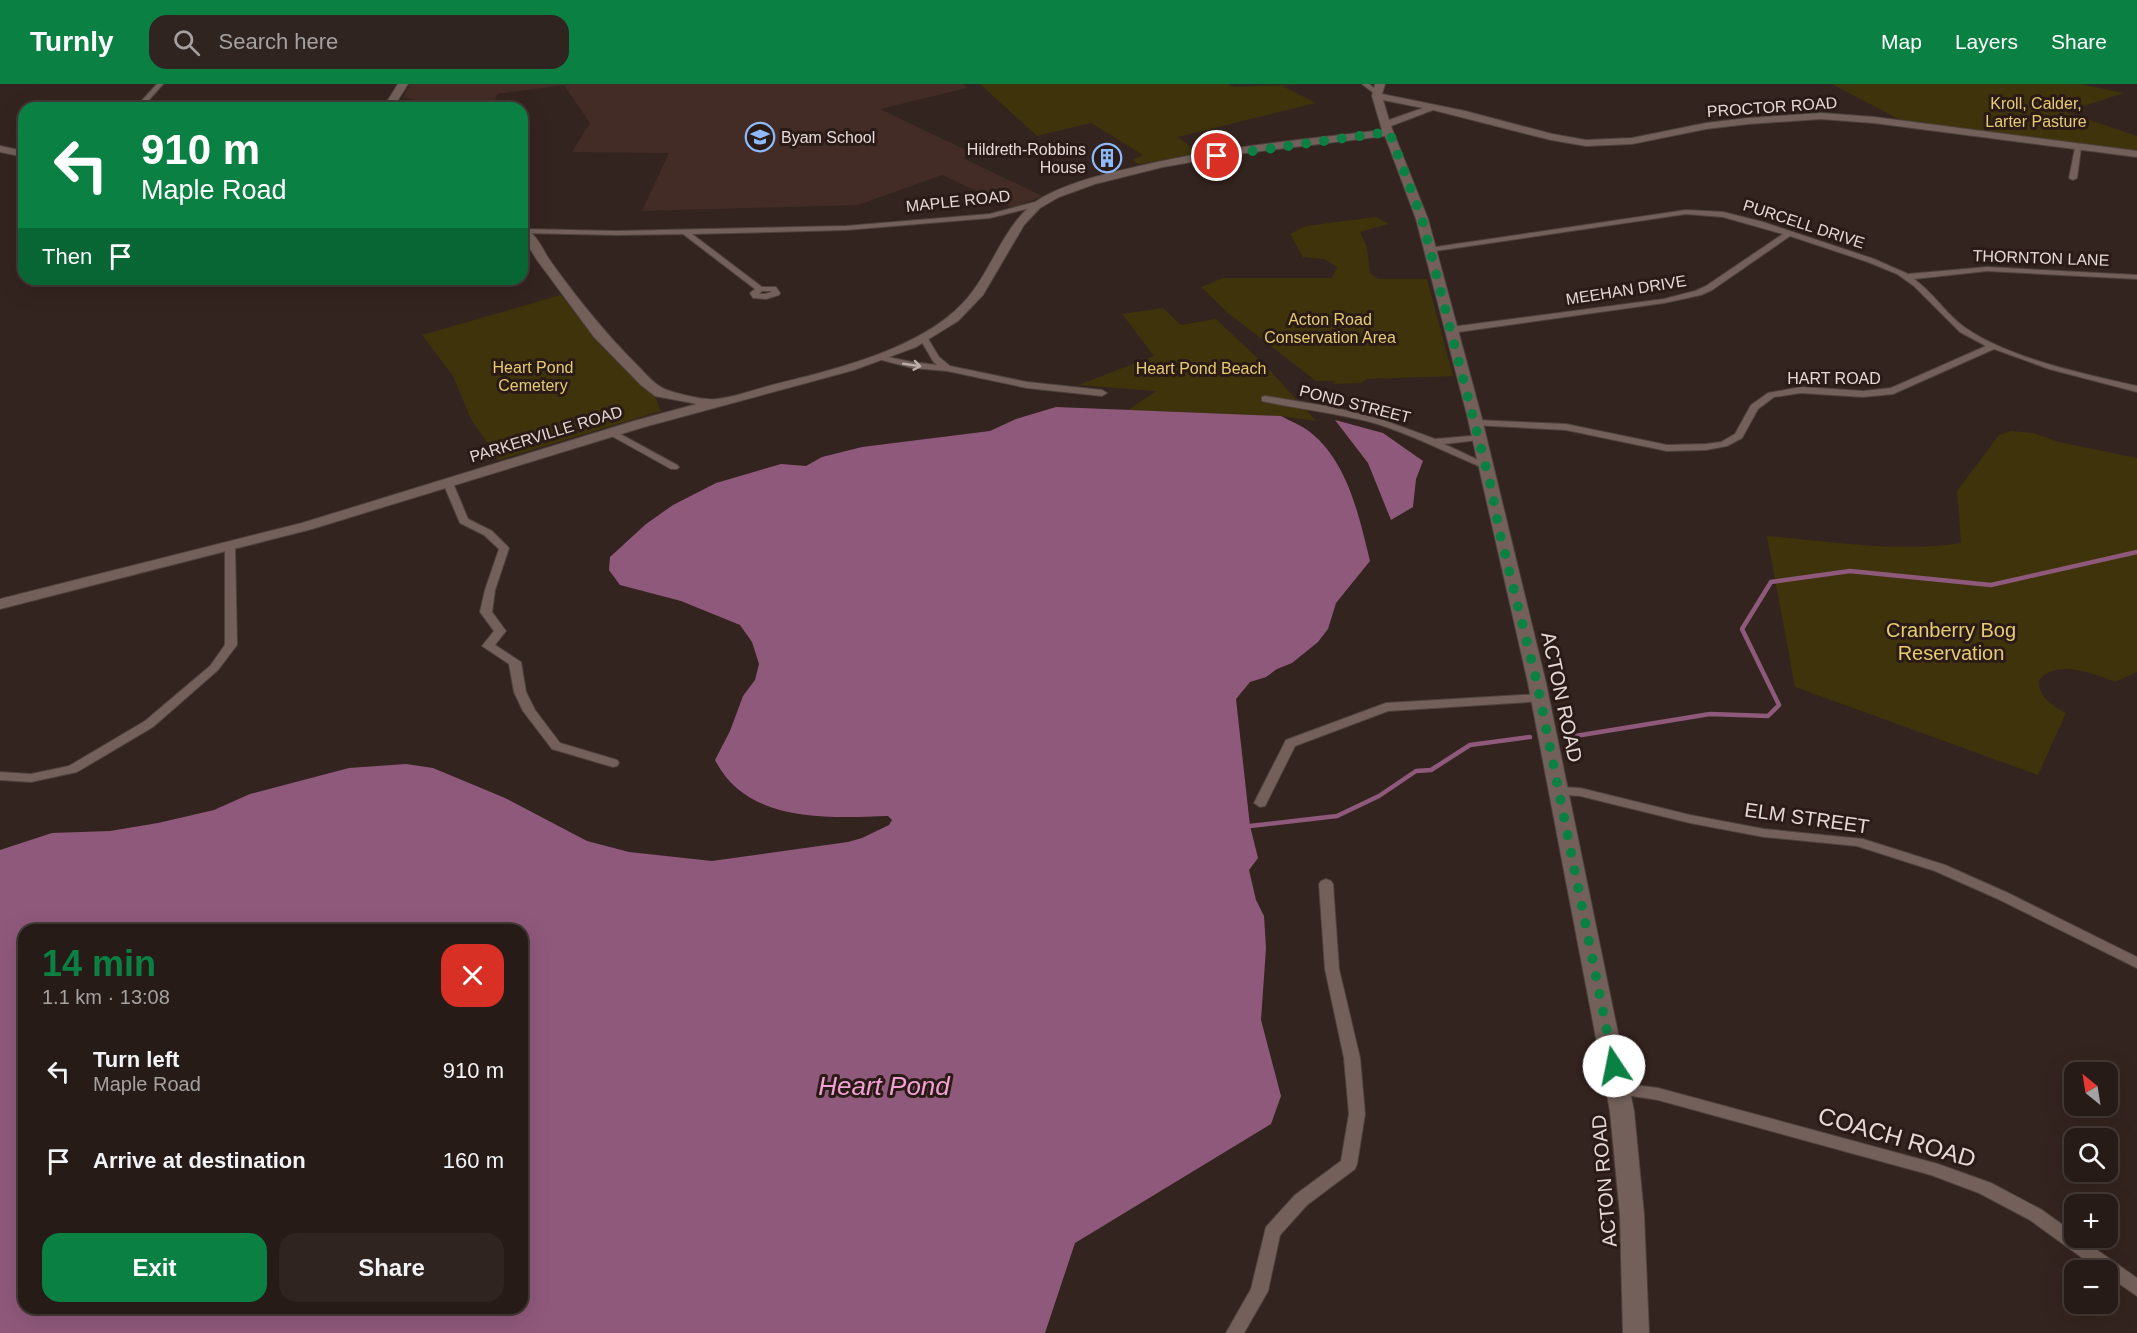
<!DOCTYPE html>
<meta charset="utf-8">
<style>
body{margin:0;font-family:Helvetica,sans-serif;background:#2f2420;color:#f1f3f6;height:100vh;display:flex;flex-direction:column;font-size:22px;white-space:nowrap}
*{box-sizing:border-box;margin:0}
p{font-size:20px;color:#a4a1a1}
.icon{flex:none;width:33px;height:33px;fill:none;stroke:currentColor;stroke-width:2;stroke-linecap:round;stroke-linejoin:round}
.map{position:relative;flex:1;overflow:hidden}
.details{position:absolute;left:18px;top:840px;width:510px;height:390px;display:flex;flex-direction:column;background:#271b17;border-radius:18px;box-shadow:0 6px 24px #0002,0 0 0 2px #433936}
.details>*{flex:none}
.hud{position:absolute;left:18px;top:18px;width:510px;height:183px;border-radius:18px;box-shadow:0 6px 24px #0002,0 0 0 2px #433936;background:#0b8043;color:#fff;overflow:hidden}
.needle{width:39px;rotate:330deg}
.fabs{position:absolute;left:2064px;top:978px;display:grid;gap:12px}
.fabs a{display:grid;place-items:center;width:54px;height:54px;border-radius:12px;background:#271b17;box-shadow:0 6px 24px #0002,0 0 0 2px #433936;font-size:30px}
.pin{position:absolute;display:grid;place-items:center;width:51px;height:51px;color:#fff;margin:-26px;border:3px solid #fff;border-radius:50%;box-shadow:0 2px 6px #0007}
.me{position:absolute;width:66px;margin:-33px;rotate:349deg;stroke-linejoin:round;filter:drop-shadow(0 0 4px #0008)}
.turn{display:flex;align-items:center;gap:21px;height:126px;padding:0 24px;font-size:27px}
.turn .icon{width:78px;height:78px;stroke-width:2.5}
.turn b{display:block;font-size:42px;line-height:51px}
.then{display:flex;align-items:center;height:57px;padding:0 24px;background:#0003;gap:12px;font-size:22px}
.round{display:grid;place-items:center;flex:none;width:63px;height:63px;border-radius:18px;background:#2f2420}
.summary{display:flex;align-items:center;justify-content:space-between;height:102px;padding:0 24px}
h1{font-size:36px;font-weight:800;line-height:45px;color:#0b8043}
.cta{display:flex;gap:12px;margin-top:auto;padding:12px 24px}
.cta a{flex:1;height:69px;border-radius:18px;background:#0b8043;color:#fff;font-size:24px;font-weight:800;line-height:69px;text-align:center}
.cta a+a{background:#2f2420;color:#f1f3f6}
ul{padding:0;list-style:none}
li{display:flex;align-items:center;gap:18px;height:90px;padding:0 24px}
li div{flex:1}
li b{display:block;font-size:22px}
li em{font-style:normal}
header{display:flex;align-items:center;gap:36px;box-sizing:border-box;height:84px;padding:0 30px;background:#0b8043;color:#fff}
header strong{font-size:28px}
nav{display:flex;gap:33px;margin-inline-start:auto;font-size:21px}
.search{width:420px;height:54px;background:#2f2420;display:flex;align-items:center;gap:15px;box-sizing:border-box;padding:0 21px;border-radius:18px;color:#a4a1a1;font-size:22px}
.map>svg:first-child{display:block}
.built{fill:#432c25}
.green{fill:#3e330b}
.water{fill:#8f597b;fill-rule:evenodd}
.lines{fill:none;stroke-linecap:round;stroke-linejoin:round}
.stream{stroke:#8f597b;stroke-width:4.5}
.street-casing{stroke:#4f423e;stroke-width:2}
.secondary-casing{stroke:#4f423e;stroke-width:2}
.street{fill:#73605a;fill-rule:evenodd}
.secondary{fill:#73605a;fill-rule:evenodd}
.oneway{stroke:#bcafab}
.route{stroke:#0b8043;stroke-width:10;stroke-dasharray:0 18}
.labels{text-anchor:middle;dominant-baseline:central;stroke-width:6;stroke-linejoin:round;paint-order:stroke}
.far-park-label{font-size:16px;fill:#e7cb71;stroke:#2a1b16}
.far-street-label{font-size:16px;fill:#e4d9d6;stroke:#2a1b16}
.far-poi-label{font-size:16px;fill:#e4d9d6;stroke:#2a1b16;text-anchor:start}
.park-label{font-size:20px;fill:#e7cb71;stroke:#2a1b16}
.street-label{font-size:20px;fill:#e4d9d6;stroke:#2a1b16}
.near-street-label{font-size:24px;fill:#e4d9d6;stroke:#2a1b16}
.near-water-label{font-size:26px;font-style:italic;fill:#f3a1d4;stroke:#2a1b16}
</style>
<header>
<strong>Turnly</strong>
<div class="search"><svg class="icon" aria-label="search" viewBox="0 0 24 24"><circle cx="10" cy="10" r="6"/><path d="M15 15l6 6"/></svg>Search here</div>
<nav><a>Map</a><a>Layers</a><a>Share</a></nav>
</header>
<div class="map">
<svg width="2137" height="1249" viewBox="0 0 2137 1249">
<rect width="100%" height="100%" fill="#34241f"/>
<path class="built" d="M410 0H963L967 4 880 25 974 70 963 74 1042 112 1014 124 942 91 858 121 642 127 669 69 572 68 590 39 564 1 497 10 493 24H466L403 14Z"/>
<path class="green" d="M980 0H1228L1234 3 1301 0 1282 2 1316 19 1178 53 1201 71 1138 80 1132 76 1143 71 1091 39 1037 52Z
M1832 0H2080L2124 9 2066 28 2137 52V69L1904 38Z
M1376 133 1389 140 1360 148 1367 163 1370 189 1378 195H1427L1453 292 1367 295 1361 299 1332 300 1336 297H1316L1228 229 1201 203 1223 194H1332L1337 183 1324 175 1303 173 1290 150 1306 142Z
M561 211 601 262 655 313 661 327 499 376 471 335 453 292 422 251Z
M1163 224 1181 241 1216 235 1266 282 1316 337 1281 332 1128 326 1156 307 1078 301 1154 272 1122 230Z
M2011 347 2033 349 2059 358 2137 374V588L2115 598C2094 590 2055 574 2039 597 2039 614 2053 622 2066 629L2038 691 1795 603 1767 452C1831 457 1898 469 1961 459L1957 407 1999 351Z"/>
<path class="water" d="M1056 323 1281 332C1290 337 1301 341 1310 348 1348 378 1359 432 1370 477L1336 519 1328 545 1318 558 1292 579 1277 585 1266 593 1250 598 1236 615 1250 742 1258 774 1249 786 1256 816 1264 832 1266 864 1261 936 1281 1012 1271 1040 1075 1159 1045 1249H0V766L52 749 110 747 158 739 214 726 250 710 349 684 406 680 433 684 505 714 587 757 629 768 712 777 848 758 862 754 889 741 892 736 888 732C826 734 747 739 715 676L730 647 743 612 755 596 759 580 752 558 740 541 681 517 620 501 609 486 610 473 646 440 673 421 716 399 781 380 806 382 822 373 862 363 990 347 1016 335ZM24 846H522V1224H24Z
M1335 336 1383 349 1423 377 1416 395 1413 423 1391 436 1368 379Z"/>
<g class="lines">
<path class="stream" d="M1563 654 1710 630 1768 632 1779 621 1742 545 1771 498 1850 487 1991 501 2137 468
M1250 742 1337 732 1379 712 1416 687 1431 686 1470 661 1530 653"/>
<g class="street-casing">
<path id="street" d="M157 0H163L142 24H135Z
M1362 0H1369L1380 9 1375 10Z
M2078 62 2081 64 2077 94 2073 96 2069 94 2075 64Z
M1039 117H1042V121L990 134 846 146 692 150 762 203H776L780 209 779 211 766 215 753 214 750 209 755 205 683 150 617 151 522 149V145L617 147 846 142 990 130ZM762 207H771V208L765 210H759Z
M1686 126 1723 128 1763 138 1874 175 1908 190 1987 183 2137 191V195L1987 187 1914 195C1934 209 1947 232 1967 245 2012 275 2084 290 2137 302V308L2049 285 1994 265 1893 310 1863 313 1801 309 1774 313 1758 325 1742 354 1727 362 1706 366 1667 367 1566 346 1473 341 1471 339 1476 336 1566 340 1667 361 1706 360 1721 358 1735 350 1751 321 1768 309 1801 303 1863 307 1891 304 1986 262 1960 248 1914 202 1897 190 1868 178 1790 152 1712 206 1701 211 1664 219 1451 249 1447 246 1451 243 1664 215 1695 207 1706 202 1783 150 1723 133 1686 130 1429 168 1425 166 1429 164Z
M924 252 927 253 939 273 950 282 1027 298 1102 306 1107 309 1102 312 1027 304 947 287 912 284 874 274 878 271 912 278 937 281 933 277 920 255Z
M1265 312 1332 323 1383 336 1435 355 1482 351V355L1479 356 1444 360 1489 381 1487 383H1481C1445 368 1411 350 1374 339 1337 329 1299 325 1262 317V313Z
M611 345 677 381 679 383 677 385H671L608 350V346Z
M448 396 453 399 468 435 492 447 509 464 495 506 492 528 506 547 495 561 521 578 526 608 535 626 560 659 617 676 619 679 617 682 613 683 552 665 523 627 514 608 509 580 482 562 494 547 480 528 485 506 499 465 484 451 460 439 443 399Z
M230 460 235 463 237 561 218 586 153 643 77 688 31 698 0 696V688L31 690 69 682 145 637 210 582 225 561V463Z
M1540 610 1544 611 1546 614 1544 617 1388 627 1295 662 1265 722 1260 723 1254 719 1286 656 1386 619Z
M1559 703 1580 704 1690 731 1764 745 1863 755 1945 781 2008 809 2137 873V884L1998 815 1935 787 1857 762 1764 753 1690 739 1580 712 1554 710 1553 707Z
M1326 795 1331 797 1333 800 1339 885 1360 974 1365 1030 1357 1080 1355 1085 1307 1121 1280 1151 1268 1207 1244 1249H1226L1251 1205 1266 1143 1295 1111 1341 1077 1349 1030 1344 974 1325 885 1319 800 1321 797Z
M1618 999 1658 1004 1938 1080 1991 1099 2042 1126 2074 1149V1154H2080L2137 1194V1212L2108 1192V1186H2099L2030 1136 1979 1109 1931 1091 1658 1016 1613 1009 1610 1005 1613 1001Z"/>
</g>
<g class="secondary-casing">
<path id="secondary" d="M398 0H408L393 24H383Z
M1375 0H1385L1382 10 1465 27 1552 50 1586 56 1632 54 1706 39 1748 34 1821 29 1874 33 2137 67V73L1874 39 1821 35 1748 40 1706 45 1632 60 1586 62 1551 56 1433 26 1391 42 1428 135 1481 331 1546 599 1634 1027 1644 1131 1649 1249H1623L1620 1131 1610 1027 1528 599 1467 331 1416 135 1385 52 1238 70 1163 83 1095 100 1059 113 1040 124 1024 141 983 211 958 237 916 263 854 286 644 343 312 445 0 525V515L302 439 634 337 697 320 655 312 641 301 594 253 537 176 522 152V144C538 149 542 166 551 178 577 214 604 248 636 280 645 289 655 302 667 306 678 310 707 317 717 315 735 313 754 306 772 301 833 286 919 266 963 219 996 184 1004 130 1051 109 1080 95 1113 88 1144 81 1222 63 1303 56 1382 46L1372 12ZM1383 16 1423 24 1389 36Z
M0 62 24 67V73L0 68Z"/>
</g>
<use href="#street" class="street"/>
<use href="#secondary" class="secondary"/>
</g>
<defs><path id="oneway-shaft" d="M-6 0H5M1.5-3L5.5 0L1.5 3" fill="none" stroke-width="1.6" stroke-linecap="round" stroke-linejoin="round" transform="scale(1.5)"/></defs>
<use class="oneway" href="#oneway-shaft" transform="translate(912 281) rotate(9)"/>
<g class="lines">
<path class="route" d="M1217 72 1389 48 1392 55 1422 135 1491 403 1500 450 1537 599 1614 982"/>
</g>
<defs>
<g id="school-ring" transform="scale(1.5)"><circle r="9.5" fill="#2a1b16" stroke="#8eb9fd" stroke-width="1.5"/><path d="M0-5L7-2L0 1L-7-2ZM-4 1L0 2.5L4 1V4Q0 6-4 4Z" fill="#8eb9fd"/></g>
<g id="building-ring" transform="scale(1.5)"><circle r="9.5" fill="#2a1b16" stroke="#8eb9fd" stroke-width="1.5"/><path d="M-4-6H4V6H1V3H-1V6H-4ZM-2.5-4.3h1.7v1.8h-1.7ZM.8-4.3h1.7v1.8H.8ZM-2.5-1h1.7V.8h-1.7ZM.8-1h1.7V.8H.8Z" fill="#8eb9fd"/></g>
</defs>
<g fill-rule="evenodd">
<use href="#school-ring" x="760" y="53"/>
<use href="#building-ring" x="1107" y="74"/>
</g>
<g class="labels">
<g class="far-park-label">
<text x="2036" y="19">Kroll, Calder,<tspan x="2036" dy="18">Larter Pasture</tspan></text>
<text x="1330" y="235">Acton Road<tspan x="1330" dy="18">Conservation Area</tspan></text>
<text x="533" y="283">Heart Pond<tspan x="533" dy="18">Cemetery</tspan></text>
<text x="1201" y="284">Heart Pond Beach</text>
</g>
<g class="far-street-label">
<text transform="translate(1772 23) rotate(-4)">PROCTOR ROAD</text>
<text transform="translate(958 117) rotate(-6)">MAPLE ROAD</text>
<text transform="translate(1804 140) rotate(18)">PURCELL DRIVE</text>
<text transform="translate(2041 174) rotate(2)">THORNTON LANE</text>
<text transform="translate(1626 206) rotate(-9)">MEEHAN DRIVE</text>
<text x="1834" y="294">HART ROAD</text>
<text transform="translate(1355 320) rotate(14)">POND STREET</text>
<text transform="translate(546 350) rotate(-17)">PARKERVILLE ROAD</text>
</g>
<g class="far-poi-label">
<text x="781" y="53">Byam School</text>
<text x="1086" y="65" text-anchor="end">Hildreth-Robbins<tspan x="1086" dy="18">House</tspan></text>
</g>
<g class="park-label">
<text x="1951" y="546">Cranberry Bog<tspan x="1951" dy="23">Reservation</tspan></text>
</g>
<g class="street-label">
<text transform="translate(1562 613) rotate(78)">ACTON ROAD</text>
<text transform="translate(1807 734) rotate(8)">ELM STREET</text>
<text transform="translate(1604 1097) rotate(-95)">ACTON ROAD</text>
</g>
<g class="near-street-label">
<text transform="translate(1897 1053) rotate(16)">COACH ROAD</text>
</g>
<g class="near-water-label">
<text x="884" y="1002">Heart Pond</text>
</g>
</g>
</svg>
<div class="fabs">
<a><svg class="needle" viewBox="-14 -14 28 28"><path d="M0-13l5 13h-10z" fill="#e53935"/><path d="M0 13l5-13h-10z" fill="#a4a1a1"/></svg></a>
<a><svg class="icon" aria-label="search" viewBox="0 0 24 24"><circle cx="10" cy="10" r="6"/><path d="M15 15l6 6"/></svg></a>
<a>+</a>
<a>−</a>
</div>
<div class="pin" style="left:1217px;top:72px;background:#d93025"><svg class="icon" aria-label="arrive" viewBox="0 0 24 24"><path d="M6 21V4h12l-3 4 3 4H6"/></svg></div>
<svg class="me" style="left:1614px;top:982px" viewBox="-20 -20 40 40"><circle r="19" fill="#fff"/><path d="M0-13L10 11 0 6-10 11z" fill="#0b8043"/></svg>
<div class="hud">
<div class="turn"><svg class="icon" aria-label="left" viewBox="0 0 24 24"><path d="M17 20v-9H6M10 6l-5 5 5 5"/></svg><div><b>910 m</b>Maple Road</div></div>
<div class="then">Then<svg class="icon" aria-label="arrive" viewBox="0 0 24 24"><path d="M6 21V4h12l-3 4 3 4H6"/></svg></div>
</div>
<section class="details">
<div class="summary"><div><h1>14 min</h1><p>1.1 km · 13:08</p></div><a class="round" style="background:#d93025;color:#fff"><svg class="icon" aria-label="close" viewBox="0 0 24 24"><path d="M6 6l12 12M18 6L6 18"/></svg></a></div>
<ul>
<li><svg class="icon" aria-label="left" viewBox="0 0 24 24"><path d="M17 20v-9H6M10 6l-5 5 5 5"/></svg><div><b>Turn left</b><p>Maple Road</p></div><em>910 m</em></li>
<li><svg class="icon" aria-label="arrive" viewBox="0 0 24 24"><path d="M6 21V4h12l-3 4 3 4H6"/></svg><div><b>Arrive at destination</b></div><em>160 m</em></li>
</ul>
<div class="cta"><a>Exit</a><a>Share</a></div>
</section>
</div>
